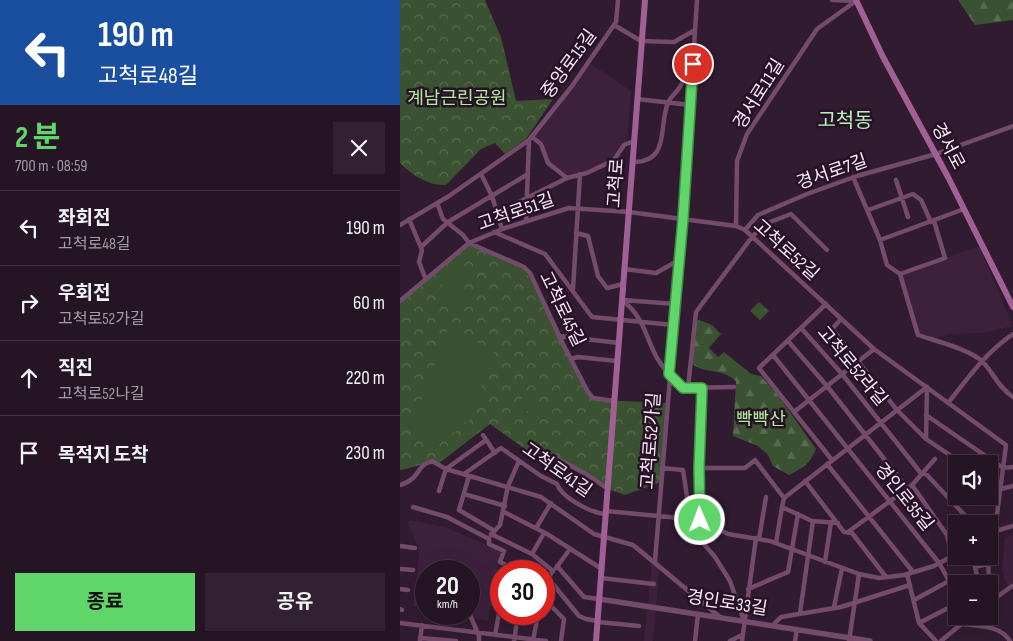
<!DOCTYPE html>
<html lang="ko">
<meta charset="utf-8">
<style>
body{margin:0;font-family:"Sofia Sans Condensed","Noto Sans KR",sans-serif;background:#312131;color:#f1f3f6;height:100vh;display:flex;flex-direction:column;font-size:19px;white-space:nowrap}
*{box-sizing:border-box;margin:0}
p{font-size:16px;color:#a39ea6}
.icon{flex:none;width:28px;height:28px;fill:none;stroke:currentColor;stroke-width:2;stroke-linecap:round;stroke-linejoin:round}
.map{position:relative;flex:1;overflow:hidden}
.side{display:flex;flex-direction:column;background:#251424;width:400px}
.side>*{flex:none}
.hud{background:#1a4fa0;color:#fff;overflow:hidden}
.fabs{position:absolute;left:548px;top:455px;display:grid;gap:10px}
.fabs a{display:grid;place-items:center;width:50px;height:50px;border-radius:0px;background:#251424;box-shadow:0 5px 20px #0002,0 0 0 1px #423341;font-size:25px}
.speed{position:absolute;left:15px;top:560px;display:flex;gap:10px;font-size:25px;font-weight:700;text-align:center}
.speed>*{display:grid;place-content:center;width:65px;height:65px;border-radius:50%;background:#251424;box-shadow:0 5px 20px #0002,0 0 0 1px #423341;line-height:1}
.speed small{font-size:12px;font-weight:400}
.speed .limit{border:8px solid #d22;background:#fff;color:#111}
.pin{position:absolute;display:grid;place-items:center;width:42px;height:42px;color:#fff;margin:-21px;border:2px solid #fff;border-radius:50%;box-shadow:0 1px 5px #0007}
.me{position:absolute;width:55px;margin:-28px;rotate:359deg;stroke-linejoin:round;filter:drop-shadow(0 0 4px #0008)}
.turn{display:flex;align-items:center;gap:18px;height:105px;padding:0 15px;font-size:22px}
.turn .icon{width:65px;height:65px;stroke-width:2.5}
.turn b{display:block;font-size:35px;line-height:42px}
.round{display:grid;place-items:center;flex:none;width:52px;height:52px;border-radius:0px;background:#312131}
.headline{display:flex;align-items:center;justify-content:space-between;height:85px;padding:0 15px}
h1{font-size:30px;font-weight:700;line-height:38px;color:#60d56a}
.button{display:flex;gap:10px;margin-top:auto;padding:10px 15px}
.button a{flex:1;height:58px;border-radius:0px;background:#60d56a;color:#111;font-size:20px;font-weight:700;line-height:58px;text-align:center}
.button a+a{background:#312131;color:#f1f3f6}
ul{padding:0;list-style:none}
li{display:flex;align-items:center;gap:15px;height:75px;padding:0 15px;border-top:1px solid #423341}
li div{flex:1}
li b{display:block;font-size:19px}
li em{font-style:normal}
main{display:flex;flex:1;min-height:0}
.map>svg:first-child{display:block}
.built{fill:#3d213c}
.forest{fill:url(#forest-firs)}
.park{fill:url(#park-crowns)}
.pitch{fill:#3a5231}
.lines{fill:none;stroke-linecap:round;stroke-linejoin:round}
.minor{stroke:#744b6b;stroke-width:4.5}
.tertiary{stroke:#744b6b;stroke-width:5.5}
.secondary{stroke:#a16093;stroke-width:6}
.route-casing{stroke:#3e8a45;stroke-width:12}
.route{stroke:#60d56a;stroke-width:9}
.labels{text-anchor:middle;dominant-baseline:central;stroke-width:5;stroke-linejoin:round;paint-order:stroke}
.street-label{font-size:18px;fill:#f8e9f7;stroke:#271126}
.park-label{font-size:18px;fill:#aeed98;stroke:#271126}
.quarter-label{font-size:20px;fill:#b7f3b9;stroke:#271126}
</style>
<main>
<section class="side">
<div class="hud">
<div class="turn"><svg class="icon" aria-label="left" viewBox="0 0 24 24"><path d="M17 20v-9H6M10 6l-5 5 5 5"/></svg><div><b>190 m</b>고척로48길</div></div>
</div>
<div class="headline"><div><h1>2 분</h1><p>700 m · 08:59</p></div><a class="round"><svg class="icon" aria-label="close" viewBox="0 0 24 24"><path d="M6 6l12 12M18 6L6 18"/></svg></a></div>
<ul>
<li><svg class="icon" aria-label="left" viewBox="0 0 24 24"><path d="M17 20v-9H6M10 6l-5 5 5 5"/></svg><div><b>좌회전</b><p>고척로48길</p></div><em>190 m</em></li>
<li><svg class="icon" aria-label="right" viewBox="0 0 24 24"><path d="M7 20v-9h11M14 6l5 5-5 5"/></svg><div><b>우회전</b><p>고척로52가길</p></div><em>60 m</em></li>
<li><svg class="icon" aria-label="ahead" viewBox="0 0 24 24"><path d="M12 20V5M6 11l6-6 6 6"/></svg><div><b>직진</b><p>고척로52나길</p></div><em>220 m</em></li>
<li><svg class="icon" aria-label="arrive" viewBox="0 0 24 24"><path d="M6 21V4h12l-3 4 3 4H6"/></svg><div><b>목적지 도착</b></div><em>230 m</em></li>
</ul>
<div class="button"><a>종료</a><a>공유</a></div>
</section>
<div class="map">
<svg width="613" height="641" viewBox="0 0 613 641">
<defs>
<pattern id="forest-firs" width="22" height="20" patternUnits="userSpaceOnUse" patternTransform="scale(1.25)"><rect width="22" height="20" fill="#3a5231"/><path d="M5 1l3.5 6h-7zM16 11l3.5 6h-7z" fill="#576b50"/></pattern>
<pattern id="park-crowns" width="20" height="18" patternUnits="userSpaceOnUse" patternTransform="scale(1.25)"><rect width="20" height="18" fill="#3a5231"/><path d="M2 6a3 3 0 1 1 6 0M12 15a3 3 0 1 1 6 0" fill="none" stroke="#576b50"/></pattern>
</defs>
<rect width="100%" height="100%" fill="#311b30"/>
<path class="built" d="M188 62 231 91 227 144 214 160 187 173 167 178 148 163 141 144 132 137Z
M579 246 613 326 582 333 548 334 531 339 518 335 500 274Z
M10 520 45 527 101 551 88 621 52 614H69V571H26V609L13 606 19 556 18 546 7 522Z
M613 535V589H611L604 579 602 570 605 537Z
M236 543 299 596 295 601 259 570 253 641H244L252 564 233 548Z"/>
<path class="forest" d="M558 0H613V20L575 25Z
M299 320 312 325 321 334 309 348 318 357 324 352 351 374 361 376 377 394 416 449C410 464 403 468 389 475L373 466 368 455 358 446 333 436 336 381C321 367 305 375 291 363L295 322Z"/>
<path class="park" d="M0 0H85L101 37 116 101 153 99 126 139 105 154 95 143 81 149 46 185C28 186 12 175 0 163Z
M69 243 124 267 188 392 199 400 267 403 261 482 225 495 208 489 147 453 135 456 90 424 38 464C24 462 14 468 0 470V301Z
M359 302 369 311 360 320 350 311Z"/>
<path class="pitch" d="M0 79H10L7 115H0Z
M64 266 71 271 62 287 66 290 58 303 38 291 55 267 61 271Z
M47 331 95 349 68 423 61 420 57 431 46 436 38 434 34 442 10 432Z
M122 398 142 405 138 415 118 408Z"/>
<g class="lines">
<path class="minor" d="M432 0 456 1
M214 25 241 41 274 42 295 30
M237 99 290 105
M132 137 141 144 148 163 167 178
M232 162C271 163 258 126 268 103 270 97 276 93 280 87 285 78 288 65 292 54
M81 174 92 196 102 229
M453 177 480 240 487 265 500 274 518 335C535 341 570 349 583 362 594 374 599 388 613 397
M496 180 508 217
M37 203 43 219 63 235 69 243 124 267 130 273 163 344 188 392 193 398 214 401
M468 210 513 194 521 200 531 222
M97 213 167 178 187 173 214 160 224 145 234 141
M9 219 22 250 19 262 26 280
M126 221 129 140
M0 225 49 196 129 140 172 86 216 22 218 0
M336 226 337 161 347 134 417 29 456 1
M345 230 358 215 407 194 457 176 536 154 613 126
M94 232 145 254 192 317 273 325
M176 233 188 236 198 276 207 288 223 284
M480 240 564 209
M21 247 48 222 128 174
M224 269 256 273 279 260
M500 274 545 258 534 221
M173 289 180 174
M222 300C244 317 245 336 257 358 264 370 274 379 283 388L334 387
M223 300 275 304
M0 301 69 243 105 228 169 208 229 212 336 226 345 230 474 349 606 445
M426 304 359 368 432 460
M441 319 432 329 497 410 526 439 563 464
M401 328 442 374 520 472 527 475 573 524
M159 336 219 343
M388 341 427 386 507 488
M373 355 539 563 556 593
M171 359 178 357 217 361
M288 388 296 312 352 237 365 224 391 214 427 250
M548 403C568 378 586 352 613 334
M394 412 474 349
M526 415 603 468 613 467
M83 435 95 453
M526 438 527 387
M147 453 186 474 208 489
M427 464 513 572
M262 468 283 470 292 530 315 557 330 581 344 621
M299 468H345L355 460 384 498 527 387
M64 474 101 448 141 476 157 484C162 498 191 513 206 514
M69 476 59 510 93 530
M405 481 444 532 452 533 486 577
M589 481 601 489 613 486
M0 485C21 479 15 466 32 461L46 469 141 497 194 534 233 545 320 617
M512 485 547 535 552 557
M39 491 46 469 86 440
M64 494 105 506
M384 498 382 507 412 521 438 523
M13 507 47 517 89 539V544L104 551 100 562 119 571
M206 511 300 520 328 534 370 541 459 574 479 578 504 575 534 566 556 554
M104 512 147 534 202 569
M300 520 299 468 302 388
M136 528 151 503
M595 530 606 445
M448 532 512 485 535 459
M589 533 613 526
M91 534 132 554 153 571 148 578 179 616 186 619 198 621
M91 535 100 525 108 486 119 461
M359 539 366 497
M376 543 382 507
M0 546 15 548
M132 554 144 533
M588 556 589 587
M255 561 283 219 297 0
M425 562 431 522
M157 566 184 597 199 599
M156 568 170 549
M0 569 13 570
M507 574 519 623 536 641
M201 578 254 584
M579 584 575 567 588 564
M0 589 8 590
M348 589 388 572 398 514
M144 599 164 619 161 641
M514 600 549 581
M589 603 612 586
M434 607 442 568
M0 609 2 610
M400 613 413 521
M70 615 79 636V641
M198 622 239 626
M0 623 146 641
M519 623 556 604
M561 624C578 626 600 625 610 641
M373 625 381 617 441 607 510 585
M95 635 101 603
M20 638 56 641
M20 641 22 625
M114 641 118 614
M133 641 138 614
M295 641 298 614
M330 641 342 635
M342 641 356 538
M395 641 397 629
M449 641 459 574
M541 641 571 616"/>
<path class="tertiary" d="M199 599 470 641"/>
<path class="secondary" d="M456 0 483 57 548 177 613 307
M196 641 245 0"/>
</g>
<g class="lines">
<g class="route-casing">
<path id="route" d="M293 64 283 219 269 374 283 388H302L299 468 300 520"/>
</g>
<use href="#route" class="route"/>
</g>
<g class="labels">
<g class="street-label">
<text transform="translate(169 64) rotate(-54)">중앙로15길</text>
<text transform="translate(359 94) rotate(-58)">경서로11길</text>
<text transform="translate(548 146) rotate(62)">경서로</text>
<text transform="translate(432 172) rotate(-19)">경서로7길</text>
<text transform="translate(216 183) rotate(-86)">고척로</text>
<text transform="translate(116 212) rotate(-19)">고척로51길</text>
<text transform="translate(386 250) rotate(42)">고척로52길</text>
<text transform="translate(162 309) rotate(64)">고척로45길</text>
<text transform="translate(452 366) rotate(50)">고척로52라길</text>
<text transform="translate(251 441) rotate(-86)">고척로52가길</text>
<text transform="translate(157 470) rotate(35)">고척로41길</text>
<text transform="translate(504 497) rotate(51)">경인로35길</text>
<text transform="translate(327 603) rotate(9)">경인로33길</text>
</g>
<g class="park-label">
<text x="57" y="98">계남근린공원</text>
<text x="361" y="419">빡빡산</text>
</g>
<g class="quarter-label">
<text x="445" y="121">고척동</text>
</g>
</g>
</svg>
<div class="fabs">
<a><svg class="icon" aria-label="sound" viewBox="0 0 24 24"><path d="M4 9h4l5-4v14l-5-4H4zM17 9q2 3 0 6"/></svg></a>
<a>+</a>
<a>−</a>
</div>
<div class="speed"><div>20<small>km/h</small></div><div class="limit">30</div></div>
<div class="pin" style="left:293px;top:64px;background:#d93025"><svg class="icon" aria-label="arrive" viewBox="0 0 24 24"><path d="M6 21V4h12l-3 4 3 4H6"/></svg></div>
<svg class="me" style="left:300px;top:520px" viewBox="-20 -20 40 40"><circle r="17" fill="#60d56a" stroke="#fff" stroke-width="3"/><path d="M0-11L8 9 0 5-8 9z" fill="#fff"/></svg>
</div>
</main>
